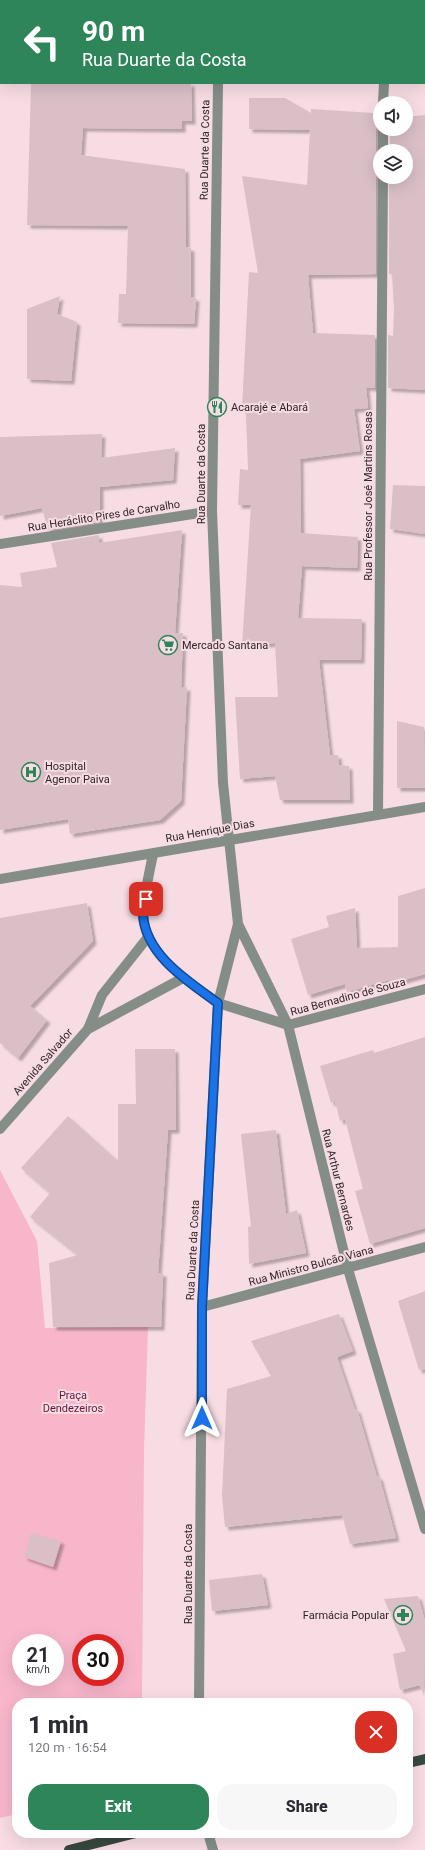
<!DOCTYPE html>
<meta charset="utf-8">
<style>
body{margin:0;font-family:Roboto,sans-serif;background:#f7f7f7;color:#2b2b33;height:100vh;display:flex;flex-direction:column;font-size:15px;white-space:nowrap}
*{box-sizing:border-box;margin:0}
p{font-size:13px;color:#7c7c81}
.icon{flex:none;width:22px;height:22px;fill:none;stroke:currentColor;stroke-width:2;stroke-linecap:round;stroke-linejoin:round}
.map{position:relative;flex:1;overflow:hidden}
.details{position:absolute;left:12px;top:1698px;width:401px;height:140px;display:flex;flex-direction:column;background:#fff;border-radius:16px;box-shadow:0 4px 16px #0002}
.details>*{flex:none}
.guide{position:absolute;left:0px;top:0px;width:425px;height:84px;box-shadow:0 4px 16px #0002;background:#2e855a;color:#fff;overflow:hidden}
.controls{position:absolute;left:373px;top:96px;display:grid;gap:8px}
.controls a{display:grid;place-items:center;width:40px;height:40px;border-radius:50%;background:#fff;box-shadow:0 4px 16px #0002;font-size:20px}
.speed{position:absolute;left:12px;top:1634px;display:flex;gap:8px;font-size:20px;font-weight:700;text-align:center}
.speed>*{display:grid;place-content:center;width:52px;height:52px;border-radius:50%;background:#fff;box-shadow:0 4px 16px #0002;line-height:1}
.speed small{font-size:10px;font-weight:400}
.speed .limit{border:6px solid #d22;background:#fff;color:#111}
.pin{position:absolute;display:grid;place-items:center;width:34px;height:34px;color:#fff;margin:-17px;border-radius:8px;box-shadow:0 2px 6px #0006}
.me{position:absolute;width:44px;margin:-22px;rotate:0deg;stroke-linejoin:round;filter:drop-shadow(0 0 3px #0008)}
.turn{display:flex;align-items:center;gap:14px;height:84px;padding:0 16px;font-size:18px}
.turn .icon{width:52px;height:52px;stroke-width:2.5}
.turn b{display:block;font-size:28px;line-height:34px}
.round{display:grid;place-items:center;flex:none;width:42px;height:42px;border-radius:16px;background:#f7f7f7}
.summary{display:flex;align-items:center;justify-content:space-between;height:68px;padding:0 16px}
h1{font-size:24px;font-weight:800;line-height:30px}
.primary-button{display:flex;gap:8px;margin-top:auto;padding:8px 16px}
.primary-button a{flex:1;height:46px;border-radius:16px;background:#2e855a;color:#fff;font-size:16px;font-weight:800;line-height:46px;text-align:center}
.primary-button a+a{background:#f7f7f7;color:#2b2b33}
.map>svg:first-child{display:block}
.park{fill:#f8b6cb;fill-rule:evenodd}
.building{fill:#dabfc7;filter:url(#shadow)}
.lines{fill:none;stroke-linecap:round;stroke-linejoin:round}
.minor{stroke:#848e87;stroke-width:10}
.major{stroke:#37483e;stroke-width:10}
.route-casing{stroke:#114b97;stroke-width:10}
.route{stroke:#1a73e8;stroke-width:7}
.labels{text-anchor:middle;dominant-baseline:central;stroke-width:4;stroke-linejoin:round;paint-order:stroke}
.street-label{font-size:11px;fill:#2f2528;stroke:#f8dce4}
.poi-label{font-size:11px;fill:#2f2528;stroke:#f8dce4;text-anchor:start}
.park-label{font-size:11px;fill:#661539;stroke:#f8dce4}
</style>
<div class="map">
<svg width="425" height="1850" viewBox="0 0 425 1850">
<defs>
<filter id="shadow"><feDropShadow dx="3.5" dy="3.5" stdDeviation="1" flood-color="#0004"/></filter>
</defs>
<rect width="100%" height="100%" fill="#f8dce4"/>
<path class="park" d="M0 1170 37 1241 45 1328 148 1327 144 1451 142 1703H17V1814L0 1818ZM21 1643H55V1677H21ZM81 1643H115V1677H81Z"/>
<path class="building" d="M31 83H191L192 121H182V129L83 128 81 155 185 169 186 247 191 248V297L196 298 194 324 118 323 119 294H126L128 226 27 225Z
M249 98H285L311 113V109L374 113V120L380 119V123L376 129V151L380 157V171L376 177V274L308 275 313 333 375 335V388L366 387 368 408 354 409 360 451 300 459 301 533 358 537 357 568 302 566 298 618 362 619 361 660H319L330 755H338L339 765 349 766 350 800H280L275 776 240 779 235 697H278L275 643 242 646 251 505H238L240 469 248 470 246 415 242 407 249 272 258 273 242 176 307 185 310 130 249 129Z
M425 115V390L388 388V335L393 336 394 309 392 274H389V177H406V151H390V129H406V117Z
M60 296 57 314 77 322 71 381 27 379V309Z
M102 434 101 458 175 448 173 480 100 487V522L48 530 42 508 0 516V437Z
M393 485 425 486V534L390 529Z
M182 530 175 633H183L181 688 187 687 181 801 160 820 70 834 68 819 0 830V585L22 587 20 573 57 567 51 543 99 535V543Z
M397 721 424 727 425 788H397Z
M425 888V974L390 984 389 980 347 992 345 984 308 995 291 939 329 927 326 916 355 908 357 948 398 947V896Z
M87 903 93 941 30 1006 47 1020 18 1058 0 1043V918Z
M425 1037V1228L370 1244 355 1191 363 1189 345 1119 340 1121 335 1101 331 1103 320 1066 373 1050 374 1053Z
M135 1049H175L176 1130H168L158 1273H163L161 1327H53L49 1263 78 1255 30 1217 50 1193 21 1168 68 1116 118 1161V1104H136Z
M276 1130 286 1214 297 1210 306 1253 249 1264 248 1227 251 1226 241 1134Z
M425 1291V1369L419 1370 398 1301Z
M339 1314 353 1351 337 1357 355 1410 357 1409 377 1477 379 1476 396 1538 350 1544 342 1515 225 1527 222 1496 227 1389 271 1376 251 1341Z
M31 1533 61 1541 53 1567 24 1557Z
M262 1574 268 1605 212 1611 209 1580Z
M418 1596 425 1621 424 1696 420 1685 400 1690 393 1654 406 1651 384 1599Z"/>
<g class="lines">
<path class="minor" d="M219 1V0
M384 1V0
M218 83 212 511 223 783 238 924 288 1025 348 1269 425 1529
M383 103 384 83
M383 151V129
M0 544 212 511
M378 815 383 177
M153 854C150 870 143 899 143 915 145 955 189 982 218 1003L202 1307 199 1703
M0 879 425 807
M238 924 218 1003 288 1025 425 989
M88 1029 183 978
M0 1129 88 1029 102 995 148 937
M202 1307 425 1247
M208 1833 213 1850"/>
<path class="major" d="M408 1763 425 1759
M69 1850 136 1833"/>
</g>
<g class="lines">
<g class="route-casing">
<path id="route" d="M146 899C145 904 143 910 143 914 145 955 189 982 218 1003L202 1307V1418"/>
</g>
<use href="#route" class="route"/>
</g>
<defs>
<g id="restaurant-ring" transform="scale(1)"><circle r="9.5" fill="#f8dce4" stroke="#2e855a" stroke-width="1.5"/><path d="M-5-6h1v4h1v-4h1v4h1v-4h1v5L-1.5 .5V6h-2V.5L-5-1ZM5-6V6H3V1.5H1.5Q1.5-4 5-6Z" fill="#2e855a"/></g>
<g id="supermarket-ring" transform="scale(1)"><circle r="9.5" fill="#f8dce4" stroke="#2e855a" stroke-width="1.5"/><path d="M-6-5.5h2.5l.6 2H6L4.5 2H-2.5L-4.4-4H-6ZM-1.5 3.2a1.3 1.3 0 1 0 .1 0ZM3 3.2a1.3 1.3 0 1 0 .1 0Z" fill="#2e855a"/></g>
<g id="hospital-ring" transform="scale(1)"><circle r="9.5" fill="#f8dce4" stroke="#2e855a" stroke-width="1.5"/><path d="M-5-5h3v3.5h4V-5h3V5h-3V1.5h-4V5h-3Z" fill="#2e855a"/></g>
<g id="pharmacy-ring" transform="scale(1)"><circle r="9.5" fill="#f8dce4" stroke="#2e855a" stroke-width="1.5"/><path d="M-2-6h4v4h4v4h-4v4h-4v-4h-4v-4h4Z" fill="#2e855a"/></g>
</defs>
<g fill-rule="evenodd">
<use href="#restaurant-ring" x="217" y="407"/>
<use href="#supermarket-ring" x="168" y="645"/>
<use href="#hospital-ring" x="31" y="772"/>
<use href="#pharmacy-ring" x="403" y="1615"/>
</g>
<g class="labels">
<g class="street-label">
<text transform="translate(205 150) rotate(-89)">Rua Duarte da Costa</text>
<text transform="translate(201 474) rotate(-90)">Rua Duarte da Costa</text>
<text transform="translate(368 496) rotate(-90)">Rua Professor José Martins Rosas</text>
<text transform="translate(104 516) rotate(-9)">Rua Heráclito Pires de Carvalho</text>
<text transform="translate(210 831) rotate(-10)">Rua Henrique Dias</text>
<text transform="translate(348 997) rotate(-15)">Rua Bernadino de Souza</text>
<text transform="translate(43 1062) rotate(-49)">Avenida Salvador</text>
<text transform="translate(338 1180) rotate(76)">Rua Arthur Bernardes</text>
<text transform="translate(193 1250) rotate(-87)">Rua Duarte da Costa</text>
<text transform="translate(311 1266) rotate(-15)">Rua Ministro Bulcão Viana</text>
<text transform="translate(188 1574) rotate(-90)">Rua Duarte da Costa</text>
</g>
<g class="poi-label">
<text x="231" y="407">Acarajé e Abará</text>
<text x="182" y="645">Mercado Santana</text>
<text x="45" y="766">Hospital<tspan x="45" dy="13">Agenor Paiva</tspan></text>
<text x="389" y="1615" text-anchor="end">Farmácia Popular</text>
</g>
<g class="park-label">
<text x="73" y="1395">Praça<tspan x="73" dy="13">Dendezeiros</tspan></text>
</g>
</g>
</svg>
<div class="controls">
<a><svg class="icon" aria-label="sound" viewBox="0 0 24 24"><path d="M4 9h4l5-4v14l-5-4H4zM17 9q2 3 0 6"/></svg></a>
<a><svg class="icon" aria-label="layers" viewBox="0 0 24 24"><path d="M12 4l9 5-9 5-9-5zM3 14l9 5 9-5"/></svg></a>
</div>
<div class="speed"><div>21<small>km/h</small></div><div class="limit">30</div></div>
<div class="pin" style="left:146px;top:899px;background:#d93025"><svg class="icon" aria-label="arrive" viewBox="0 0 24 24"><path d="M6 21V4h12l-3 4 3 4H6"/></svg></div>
<svg class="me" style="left:202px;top:1418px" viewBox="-20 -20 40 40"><path d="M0-17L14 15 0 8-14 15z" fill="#1a73e8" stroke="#fff" stroke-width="4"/></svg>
<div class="guide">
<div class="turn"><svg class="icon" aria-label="left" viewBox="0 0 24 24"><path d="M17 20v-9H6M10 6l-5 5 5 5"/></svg><div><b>90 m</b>Rua Duarte da Costa</div></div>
</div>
<section class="details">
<div class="summary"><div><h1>1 min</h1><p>120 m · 16:54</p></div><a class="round" style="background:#d93025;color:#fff"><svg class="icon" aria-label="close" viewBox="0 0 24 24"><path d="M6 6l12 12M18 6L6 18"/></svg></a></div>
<div class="primary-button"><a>Exit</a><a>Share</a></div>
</section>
</div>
